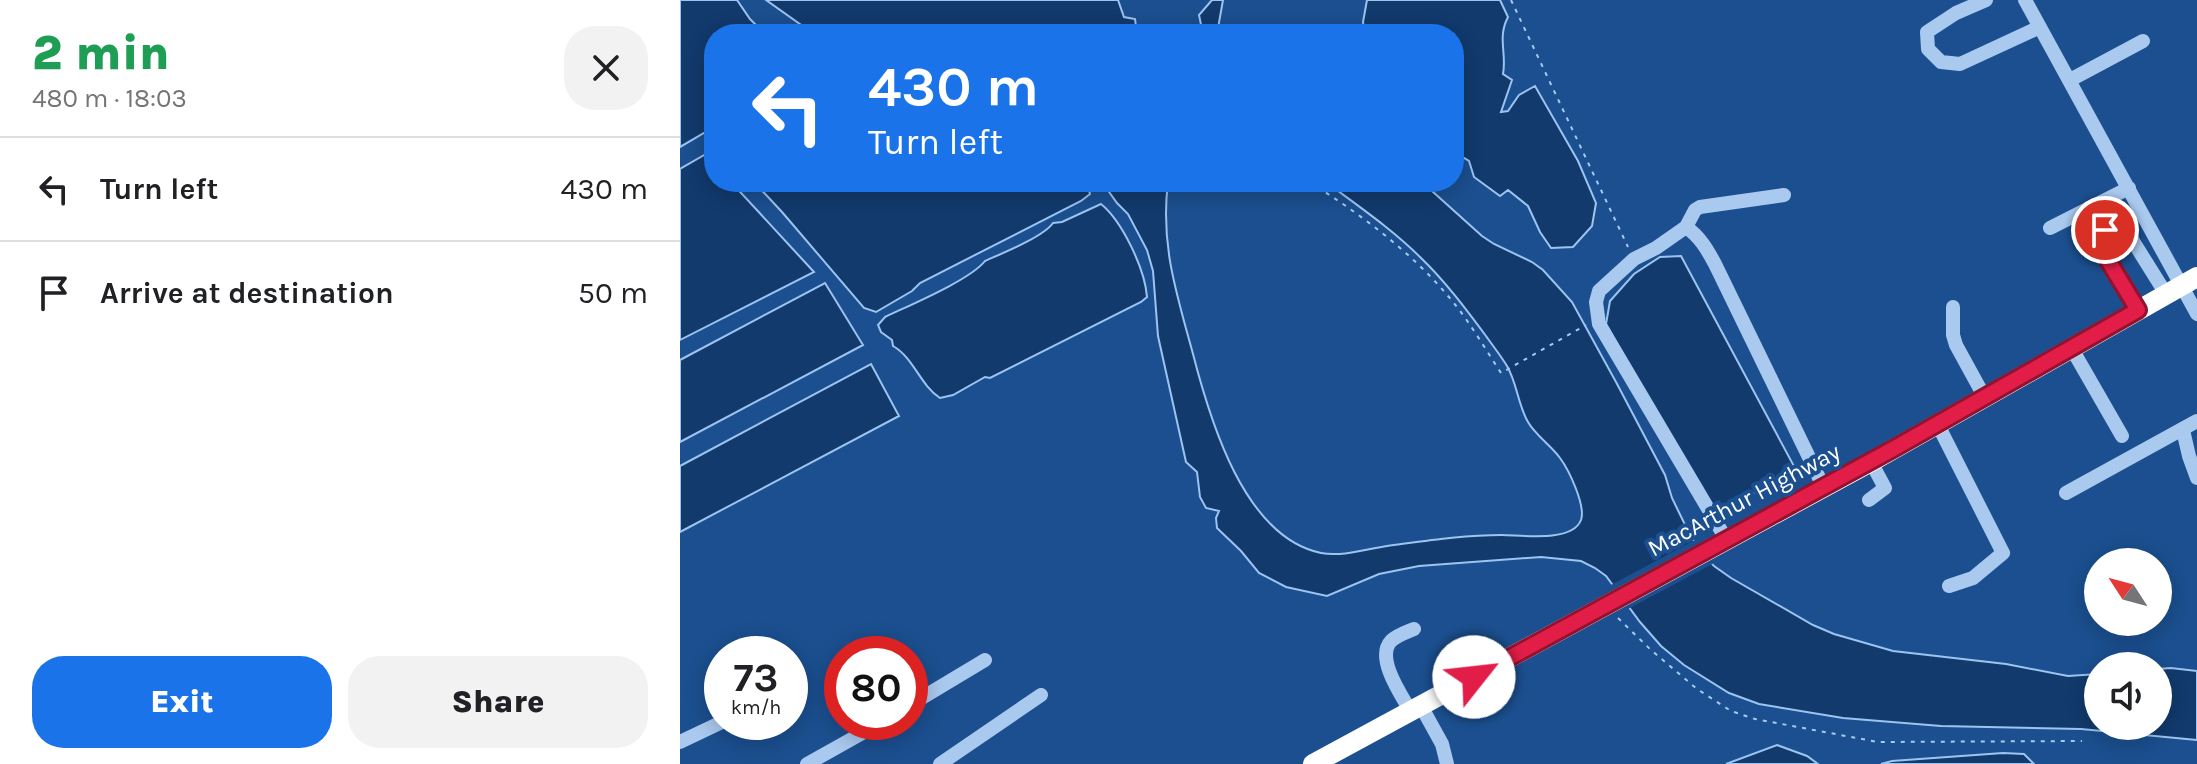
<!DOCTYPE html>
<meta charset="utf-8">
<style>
body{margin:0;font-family:Karla,sans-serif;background:#f2f2f2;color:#202124;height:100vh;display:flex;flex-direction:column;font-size:30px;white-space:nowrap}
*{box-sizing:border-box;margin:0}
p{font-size:26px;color:#757577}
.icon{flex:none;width:44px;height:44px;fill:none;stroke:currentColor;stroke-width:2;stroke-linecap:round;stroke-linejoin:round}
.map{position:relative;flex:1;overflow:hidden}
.details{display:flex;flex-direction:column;background:#fff;width:680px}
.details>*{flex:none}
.banner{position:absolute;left:24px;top:24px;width:760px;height:168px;border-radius:32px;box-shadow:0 4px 20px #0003;background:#1a73e8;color:#fff;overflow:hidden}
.needle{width:52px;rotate:306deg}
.controls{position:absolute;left:1404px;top:548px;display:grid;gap:16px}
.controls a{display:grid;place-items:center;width:88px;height:88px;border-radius:50%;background:#fff;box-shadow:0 4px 20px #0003;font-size:40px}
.speed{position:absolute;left:24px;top:636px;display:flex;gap:16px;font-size:40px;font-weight:700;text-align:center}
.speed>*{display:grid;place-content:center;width:104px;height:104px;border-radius:50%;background:#fff;box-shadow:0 4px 20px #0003;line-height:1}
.speed small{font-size:20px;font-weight:400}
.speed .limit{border:12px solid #d22;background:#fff;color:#111}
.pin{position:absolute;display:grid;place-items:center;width:68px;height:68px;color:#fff;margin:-34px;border:4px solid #fff;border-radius:50%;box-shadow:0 2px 8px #0007}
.me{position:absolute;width:88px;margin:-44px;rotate:61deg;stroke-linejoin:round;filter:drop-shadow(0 0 6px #0008)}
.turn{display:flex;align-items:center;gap:28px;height:168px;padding:0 32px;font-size:36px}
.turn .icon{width:104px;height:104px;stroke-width:2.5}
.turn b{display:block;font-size:56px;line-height:68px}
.round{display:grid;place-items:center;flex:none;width:84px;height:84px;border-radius:32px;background:#f2f2f2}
.overview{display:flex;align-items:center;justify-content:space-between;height:136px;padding:0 32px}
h1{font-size:48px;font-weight:800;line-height:60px;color:#1e9e55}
.cta{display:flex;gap:16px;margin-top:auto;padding:16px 32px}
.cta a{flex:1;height:92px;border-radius:32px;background:#1a73e8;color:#fff;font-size:32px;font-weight:800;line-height:92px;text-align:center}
.cta a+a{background:#f2f2f2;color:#202124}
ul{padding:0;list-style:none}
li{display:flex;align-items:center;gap:24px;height:104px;padding:0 32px;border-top:2px solid #e0e0e0}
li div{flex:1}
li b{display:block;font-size:30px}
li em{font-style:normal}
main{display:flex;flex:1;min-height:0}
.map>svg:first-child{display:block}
.water{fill:#123a6d;stroke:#9cc4f0;stroke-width:2}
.pier{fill:#1b4f8f}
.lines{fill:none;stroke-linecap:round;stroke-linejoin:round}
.path{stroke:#a9c9ee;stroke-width:2;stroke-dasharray:4 6;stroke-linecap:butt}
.minor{stroke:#a9c9ee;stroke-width:14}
.highway{stroke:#fff;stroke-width:20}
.route-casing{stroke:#92132f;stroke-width:20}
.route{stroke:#e11d48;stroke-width:14}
.labels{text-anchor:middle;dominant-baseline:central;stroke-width:8;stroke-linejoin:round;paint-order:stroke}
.street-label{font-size:24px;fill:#fff;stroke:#1b4f8f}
</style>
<main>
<section class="details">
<div class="overview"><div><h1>2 min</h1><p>480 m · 18:03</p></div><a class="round"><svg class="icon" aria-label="close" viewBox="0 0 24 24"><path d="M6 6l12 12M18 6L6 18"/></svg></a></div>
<ul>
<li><svg class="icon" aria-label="left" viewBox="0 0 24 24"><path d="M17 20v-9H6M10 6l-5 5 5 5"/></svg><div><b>Turn left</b></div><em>430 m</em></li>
<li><svg class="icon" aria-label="arrive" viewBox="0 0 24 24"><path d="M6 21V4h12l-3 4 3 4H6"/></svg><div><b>Arrive at destination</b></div><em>50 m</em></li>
</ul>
<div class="cta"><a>Exit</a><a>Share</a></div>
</section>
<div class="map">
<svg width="1517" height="764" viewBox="0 0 1517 764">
<rect width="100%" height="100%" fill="#1b4f8f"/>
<path class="water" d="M0 0H57L70 19 85 34H34V127L0 147Z
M86 0H438L444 17 455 19 457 34H134Z
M532 0H543L537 34H523L519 15Z
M687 0H820L828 17C817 38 827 53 823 74L832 80 821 112 828 111 839 95 855 86 898 161 916 203 912 226 893 247 871 248 860 232 848 206 828 190 820 196 794 177 789 161 774 152V34H685L683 22Z
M26 154 34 163V182H51L134 272 0 340V169Z
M74 182H406L410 194 401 201 240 283 232 291 196 312 184 308 102 212Z
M422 182H488C480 245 497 295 513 354 530 420 564 537 641 553 662 557 687 549 707 546 745 541 783 535 822 535 841 535 892 543 901 520 906 506 889 470 880 458 871 445 856 436 848 422 838 405 837 383 827 366 821 356 813 346 806 336 786 309 765 281 740 257 712 229 678 206 646 182H742L802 236 814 244 852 262 863 270 892 302 936 382 985 475 992 498 1009 533 1020 551 1034 566 1051 578 1133 625 1154 634 1213 651 1326 664 1388 676 1418 674V726H1478V669L1491 668 1517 671V740L1401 729 1261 726 1163 718 1079 704 1049 693 1004 665 981 646 960 622 926 576 915 568 901 561 861 557 739 566 699 574 647 596 606 587 579 573 561 551 537 528 536 518 539 511 526 508 520 497 517 472 506 462 478 336 473 271 467 250 448 214 437 203Z
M421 204C442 221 465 269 467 297L461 302 310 378 305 377 273 395 260 398C240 385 234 358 213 346L212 340 201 332 198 325 205 317C230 305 290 280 305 261 323 253 363 237 373 223L382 222Z
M1001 256 1116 470 1034 515 926 324 930 301 954 274 980 257Z
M145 283 183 345 0 442V360Z
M191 364 219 416 0 532V466Z
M1097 745 1127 756 1138 764H1046Z
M1323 753 1344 754 1354 764H1201L1212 761Z"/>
<path class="pier" d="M1017 539 1036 562 946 610 929 586Z"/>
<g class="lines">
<path class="path" d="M831 0 948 247
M629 182C678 212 731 252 768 296 788 319 804 347 821 373L906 325
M938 618 971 650 1017 689 1051 711 1075 719 1198 742 1402 741"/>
<path class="minor" d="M1306 0 1276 13 1247 32 1248 49 1261 62 1280 64 1360 27
M1345 0 1517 314
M1390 80 1463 41
M1006 227 1015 210 1020 207 1104 195
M1370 228 1449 188
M1273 307V335L1276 345 1305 398
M1458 310 1420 247C1417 234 1426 229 1437 225L1446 230 1486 294
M1392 349 1442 436
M1258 425 1323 553 1293 578 1269 586
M1503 430 1509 456 1517 478
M1386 493 1517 421
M1189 500 1205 488 1191 462
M1046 539 919 324 916 302 919 291 954 259 976 248 1006 227C1020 237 1027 249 1035 264L1143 486
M230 705 305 660
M741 706 762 744 767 764
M731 712C722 696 695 658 711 641 717 635 727 632 734 629
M0 742 42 722
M127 764 202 722
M260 764 361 695"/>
<path class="highway" d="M633 764 1191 462 1517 277"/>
</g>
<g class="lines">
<g class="route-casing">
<path id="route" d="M794 677 1213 449 1458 310 1420 247 1419 241 1425 230"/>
</g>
<use href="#route" class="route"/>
</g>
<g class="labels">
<g class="street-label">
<text transform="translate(1064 500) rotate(-28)">MacArthur Highway</text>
</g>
</g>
</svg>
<div class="controls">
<a><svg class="needle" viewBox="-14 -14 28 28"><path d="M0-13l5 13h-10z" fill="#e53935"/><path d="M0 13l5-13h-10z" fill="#757577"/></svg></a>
<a><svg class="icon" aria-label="sound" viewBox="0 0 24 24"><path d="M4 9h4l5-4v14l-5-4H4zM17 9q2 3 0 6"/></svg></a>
</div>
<div class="speed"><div>73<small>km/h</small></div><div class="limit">80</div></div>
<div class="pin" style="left:1425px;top:230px;background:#d93025"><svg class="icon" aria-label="arrive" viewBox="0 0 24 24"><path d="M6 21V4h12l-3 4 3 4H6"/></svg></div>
<svg class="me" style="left:794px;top:677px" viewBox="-20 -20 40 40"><circle r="19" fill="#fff"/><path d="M0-13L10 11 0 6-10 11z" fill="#e11d48"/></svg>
<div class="banner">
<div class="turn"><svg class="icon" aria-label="left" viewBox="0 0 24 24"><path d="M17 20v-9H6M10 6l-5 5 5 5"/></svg><div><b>430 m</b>Turn left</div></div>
</div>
</div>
</main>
